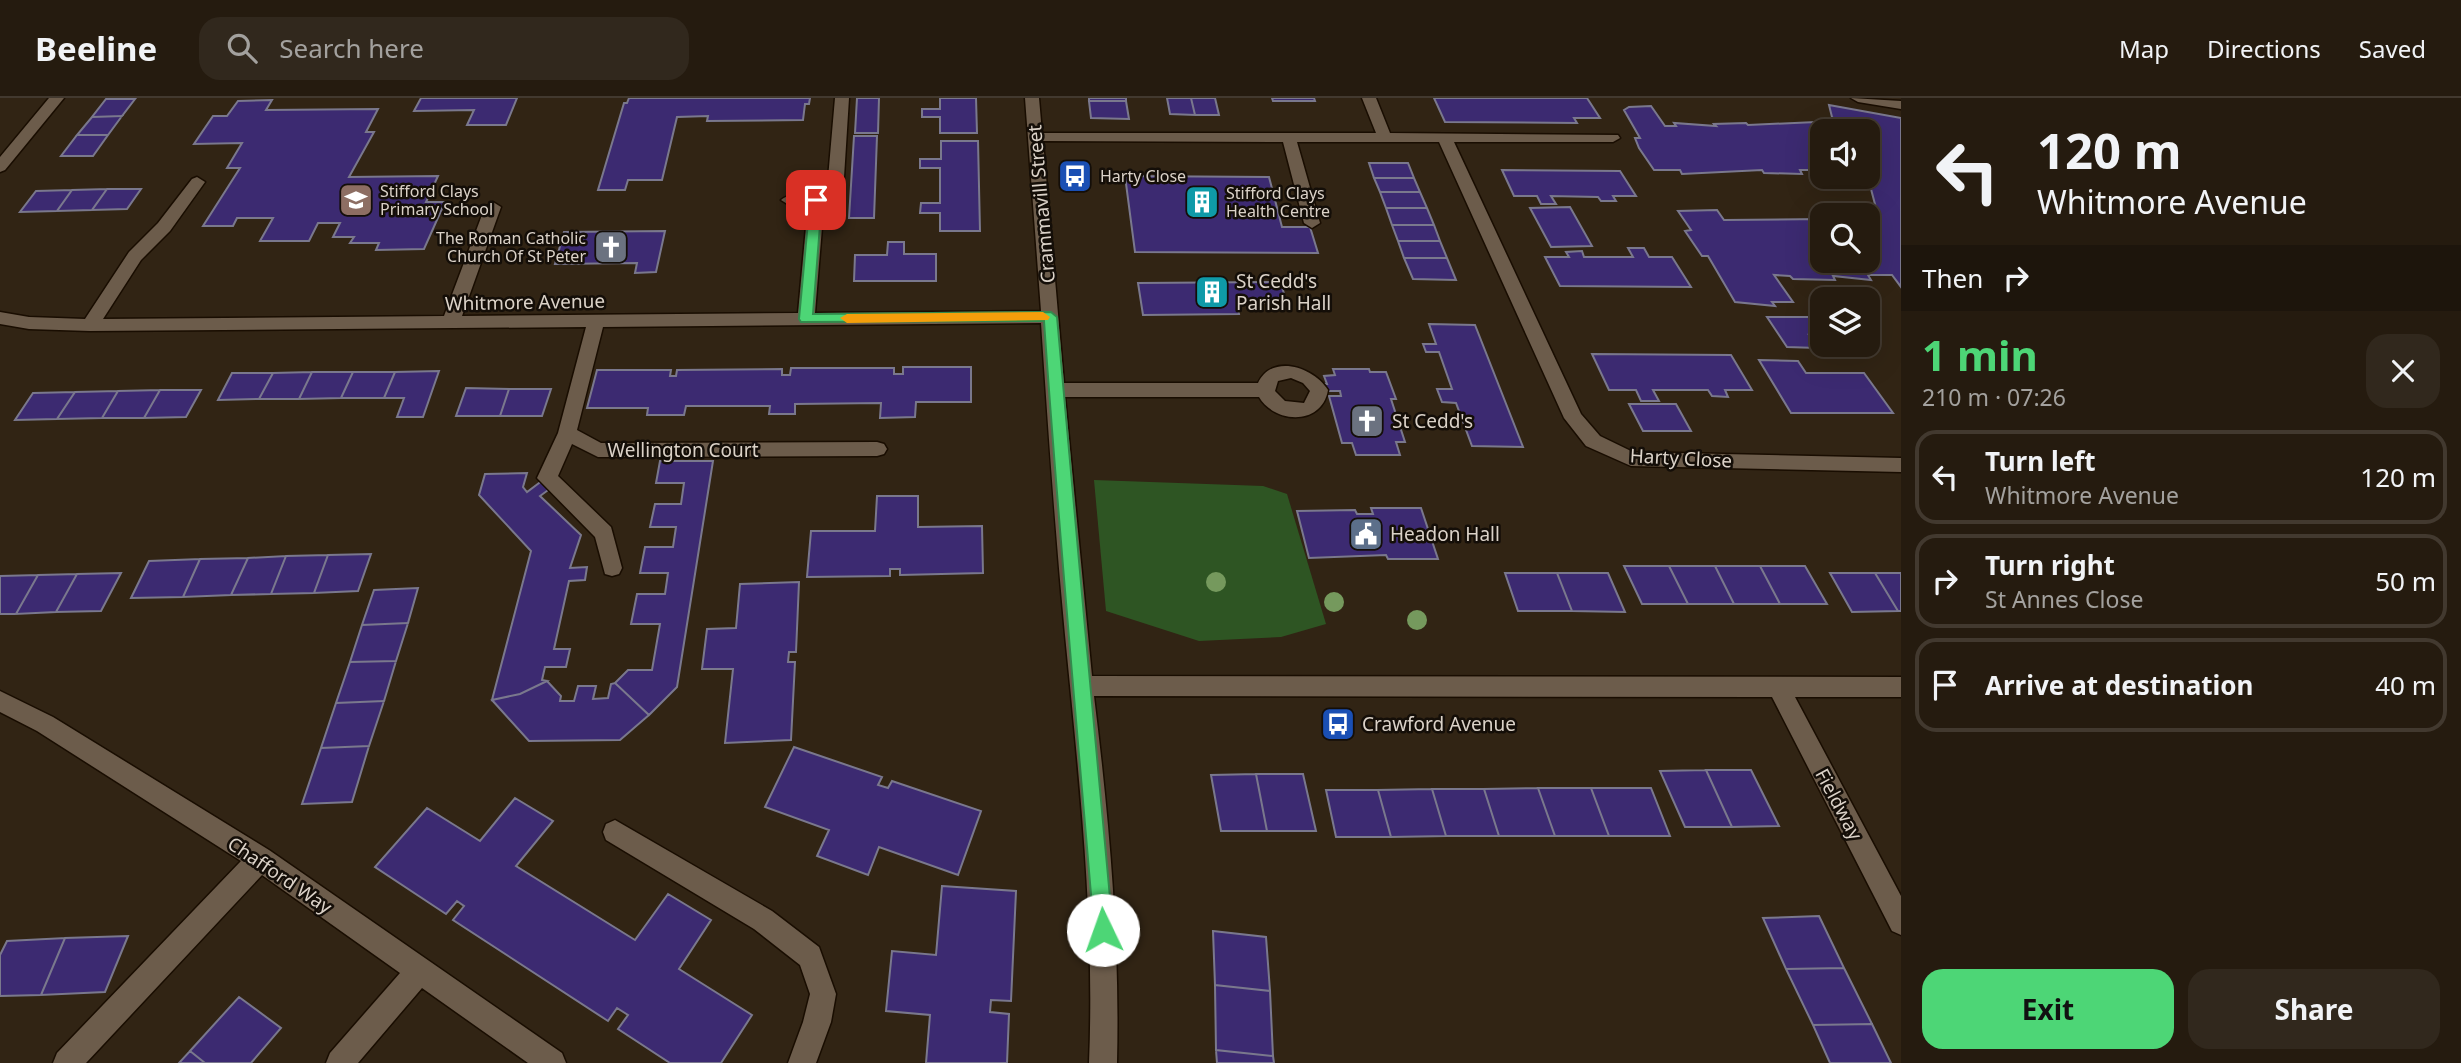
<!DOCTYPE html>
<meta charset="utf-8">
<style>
body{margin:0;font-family:"Noto Sans",sans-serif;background:#31281d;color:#f1f3f6;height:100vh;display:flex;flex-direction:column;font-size:26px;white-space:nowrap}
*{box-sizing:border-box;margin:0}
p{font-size:23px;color:#a3a19e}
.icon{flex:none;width:38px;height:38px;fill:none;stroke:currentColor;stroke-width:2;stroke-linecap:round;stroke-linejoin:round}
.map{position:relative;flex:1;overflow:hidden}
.details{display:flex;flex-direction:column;background:#251b0f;width:560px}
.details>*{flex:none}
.hud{background:#251b0f;color:#f1f3f6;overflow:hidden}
.buttons{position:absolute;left:1810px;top:21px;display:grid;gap:14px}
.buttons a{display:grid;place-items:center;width:70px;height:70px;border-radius:14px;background:#251b0f;box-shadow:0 7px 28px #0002,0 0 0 2px #42392f;font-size:35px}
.pin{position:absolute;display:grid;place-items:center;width:60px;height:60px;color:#fff;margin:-30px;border-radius:14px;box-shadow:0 4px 10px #0006}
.me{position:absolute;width:77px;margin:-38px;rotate:357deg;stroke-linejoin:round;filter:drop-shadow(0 0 5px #0008)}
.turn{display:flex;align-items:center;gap:24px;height:147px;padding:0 21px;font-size:32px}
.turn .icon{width:91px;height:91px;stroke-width:2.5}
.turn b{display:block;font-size:49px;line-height:60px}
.then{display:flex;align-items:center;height:66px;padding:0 21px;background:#0003;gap:14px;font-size:26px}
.round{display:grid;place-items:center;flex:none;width:74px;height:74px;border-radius:21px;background:#31281d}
.head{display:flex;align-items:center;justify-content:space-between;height:119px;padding:0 21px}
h1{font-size:42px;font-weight:700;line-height:52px;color:#4dd676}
.primary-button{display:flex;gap:14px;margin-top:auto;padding:14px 21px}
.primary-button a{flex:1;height:80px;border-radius:21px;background:#4dd676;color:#111;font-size:28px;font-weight:700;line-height:80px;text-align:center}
.primary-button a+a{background:#31281d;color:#f1f3f6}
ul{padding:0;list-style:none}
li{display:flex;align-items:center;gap:21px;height:94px;margin:0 14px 10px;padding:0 7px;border:4px solid #42392f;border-radius:21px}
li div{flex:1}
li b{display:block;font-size:26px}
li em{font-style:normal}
header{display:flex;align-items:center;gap:42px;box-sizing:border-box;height:98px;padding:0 35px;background:#251b0f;border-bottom:2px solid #42392f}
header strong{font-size:33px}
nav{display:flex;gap:38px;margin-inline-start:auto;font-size:24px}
.search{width:490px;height:63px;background:#31281d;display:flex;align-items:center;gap:18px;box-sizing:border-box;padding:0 24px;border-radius:21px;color:#a3a19e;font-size:26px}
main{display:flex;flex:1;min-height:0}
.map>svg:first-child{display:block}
.green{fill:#2e5523}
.building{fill:#3c2a71;stroke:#7a788d;stroke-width:2}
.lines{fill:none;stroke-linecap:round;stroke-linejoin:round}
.minor-casing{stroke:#190d01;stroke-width:3}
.minor{fill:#6c5c4b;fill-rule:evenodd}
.tree{fill:#75995d}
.route{fill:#4dd676;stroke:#328b4d;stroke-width:2}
.slow{fill:#f59e0b}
.labels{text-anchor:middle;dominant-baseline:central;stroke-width:5;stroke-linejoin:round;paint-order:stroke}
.far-poi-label{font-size:16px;fill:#dbd2c8;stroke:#140e08;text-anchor:start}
.street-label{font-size:19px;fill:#dbd2c8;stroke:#140e08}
.poi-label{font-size:19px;fill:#dbd2c8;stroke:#140e08;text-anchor:start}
</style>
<header>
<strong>Beeline</strong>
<div class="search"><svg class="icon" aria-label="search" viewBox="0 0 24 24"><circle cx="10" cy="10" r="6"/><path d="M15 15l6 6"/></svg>Search here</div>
<nav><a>Map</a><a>Directions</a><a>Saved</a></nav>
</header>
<main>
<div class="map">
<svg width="1901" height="965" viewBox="0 0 1901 965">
<rect width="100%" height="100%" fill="#312414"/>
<path class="green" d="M1094 382 1263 388 1287 396 1326 526 1281 539 1199 543 1106 513Z"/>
<path class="building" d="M421 0H517L506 27H467L474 12 414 13Z
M629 0H810L809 6H805L803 22 707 23 708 18 677 19 662 82H628L625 92H598L624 5H627Z
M857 0H879L878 35H855Z
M940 0H976L977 35H940V19H922V11H940Z
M1089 0H1126V3H1089Z
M1167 0H1191L1195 17 1170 16Z
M1191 0H1215L1219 17H1195Z
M1272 0H1314L1315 3H1273Z
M1434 0H1587L1600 20H1574L1577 25 1445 24Z
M106 1H135L122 18 92 19Z
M272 2 266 12 378 11 366 34H374L349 79 438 78 426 104H445L424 151 376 152 379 145H350L354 139H333L340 125H318L309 143H260L273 120H237L233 128H203L240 70H227L242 45 194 46 213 18H227L238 3Z
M1089 3H1126L1129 21 1091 20Z
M1829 7 1901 20V189L1892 177H1868L1871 182 1833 178 1835 182 1793 181 1790 178 1774 177 1793 204H1772L1775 208 1735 204 1708 158H1702L1685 133 1691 132 1678 113 1717 112 1724 122 1822 121V163H1867V122L1880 125 1867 76V33H1822V72H1800L1802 76 1764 75 1762 72 1682 76 1680 72H1654L1639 50 1635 40H1640L1624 12 1629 9 1651 8 1665 28H1676L1674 25 1716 28 1714 26 1746 25 1748 27 1816 24 1818 27H1839L1832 19Z
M122 18 108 37H77L92 19Z
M77 37H108L93 58H61Z
M854 38H877L874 120H849Z
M941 43H978L980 133H940V115H920L921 105H940V70H920V61H941Z
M1369 65H1408L1414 80H1374Z
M1502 72 1620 73 1636 98H1613L1616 103H1601L1598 99 1551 98 1556 106H1541L1537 98H1514Z
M1125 78 1269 79 1282 129H1310L1318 155 1135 154Z
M1374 80H1414L1420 94H1380Z
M107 91 92 112 57 113 72 92Z
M107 91H141L127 111 92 112Z
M72 92 57 113 20 114 36 93Z
M1380 94H1420L1427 110H1386Z
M1570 109 1592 148 1551 149 1530 110Z
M1386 110H1427L1434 127H1392Z
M1392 127H1434L1440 143H1398Z
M665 133 656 174 635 175 637 165 555 166 564 134Z
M1398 143H1440L1447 160H1404Z
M888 144H904V156H936V183H854L855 157H887Z
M1628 150H1644L1649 159H1672L1691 189 1560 188 1545 159H1569L1566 154 1582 153 1584 159H1633Z
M1404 160H1447L1456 182 1413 181Z
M1281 184 1286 204 1237 205 1239 216 1143 217 1138 185Z
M1767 219H1822V238L1809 237 1817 250 1787 249Z
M1429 226 1475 227 1523 349 1472 348 1456 305 1442 304 1437 291H1452L1439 254H1426L1423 246H1436Z
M1592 256 1731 257 1752 292H1725L1728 299 1712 298 1708 292H1653L1659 303H1641L1636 292H1609Z
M1759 262 1798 263 1806 275H1864L1893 315H1791Z
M903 269H971V304H916L915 319 880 320 881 305 795 306V316H769L770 308H686L684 317H647L648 310H587L597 272H671L670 278H676L677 272 782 271V277H790L791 270H894V276H903Z
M1333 271H1369L1370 274H1386L1396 301H1391L1405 344H1396L1400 357H1356L1352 345H1342L1329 298H1341L1340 293H1326L1325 286H1327L1324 278 1335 277Z
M439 273 423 319H397L404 300H384L395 274Z
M312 274H353L341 300 299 301Z
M312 274 299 301H259L273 275Z
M353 274H395L384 300H341Z
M232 275H273L259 301 218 302Z
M466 290 509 291 500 318H456Z
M509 291H551L542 318H500Z
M160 292H201L186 319 144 320Z
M160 292 144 320H102L118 293Z
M118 293 102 320 57 321 75 294Z
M75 294 57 321 15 322 33 295Z
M1629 306H1676L1691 333H1643Z
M660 363H713L677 589 649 617 615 585 628 572H652L660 526H631L637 496H665L668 475H640L645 449H673L676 429H650L655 406H681L684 385H656Z
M527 375 523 389 527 394 543 382 551 390 540 398 581 437 570 470 587 469 585 482 569 483 554 551H570L566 569H545L542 582 547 583 520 596 492 602 531 453 479 397 485 376Z
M877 398H918V429L982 428 983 475 900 477V471H890V478L807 479 811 433H875Z
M1371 410H1421L1438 461H1388L1386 457 1309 460 1297 413 1355 412 1357 416H1373Z
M371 456 358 493 314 495 328 457Z
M328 457 314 495 271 496 286 458Z
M286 458 271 496 231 497 248 460Z
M248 460 231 497 183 499 200 461Z
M200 461 183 499 131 500 149 463Z
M1624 468H1669L1688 506H1642Z
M1669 468H1715L1734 506H1688Z
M1715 468H1760L1780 506H1734Z
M1760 468H1805L1827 506H1780Z
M121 475 101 513 56 514 77 476Z
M1505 475H1557L1572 513H1518Z
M1557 475H1608L1625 514 1572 513Z
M1830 475H1875L1898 513 1852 514Z
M1875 475H1901V513H1898Z
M77 476 56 514 16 516 38 477Z
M38 477 16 516H0V478Z
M799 484 796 554H789L788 564H795L791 642 725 645 733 571H702L707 531 736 530 740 486Z
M418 490 408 525 362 527 374 492Z
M408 525 396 563 350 564 362 527Z
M396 563 384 603 336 605 350 564Z
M547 583 561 598 560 603H574L578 588H596L593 601 608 600 611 586 615 585 649 617 620 642 529 643 492 602 520 596Z
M384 603 369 648 321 650 336 605Z
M369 648 352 704 302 706 321 650Z
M794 649 882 679 878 687 888 690 892 683 981 713 958 777 879 749 868 777 817 758 829 732 765 709Z
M1706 672 1732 729H1685L1660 673Z
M1706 672H1751L1779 728 1732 729Z
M1256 676H1303L1316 733H1267Z
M1256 676 1267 733H1221L1211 677Z
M1538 690H1591L1609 738H1555Z
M1538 690 1555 738H1499L1484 691Z
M1591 690H1651L1670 738H1609Z
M1432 691H1484L1499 738H1446Z
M1432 691 1446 738 1391 739 1378 692Z
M1326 692H1378L1391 739H1336Z
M515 700 553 723 516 768 635 842 668 796 711 822 679 871 752 917 721 965H670L618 931 628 917 617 910 608 923 453 822 464 808 457 803 446 816 375 769 427 710 480 743Z
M942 788 1016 793 1011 903 991 902 990 914 1009 916 1007 965H926L930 917 886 913 892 853 936 857Z
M1819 818 1844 870 1786 871 1763 820Z
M1213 833 1266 839 1270 893 1215 887Z
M128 838 105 894 41 897 65 840Z
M65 840 41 897 0 898V857L7 843Z
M1844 870 1872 926 1813 927 1786 871Z
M1215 887 1270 893 1273 958 1216 952Z
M239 899 281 930 251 965H205L190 953Z
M1872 926 1891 965H1830L1813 927Z
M1216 952 1273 958 1274 965H1217Z
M190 953 205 965H179Z"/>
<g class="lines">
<g class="minor-casing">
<path id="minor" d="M49 0H64L5 72 0 74V59Z
M835 0H849L843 95 824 105 815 215 1041 213 1025 0H1039L1042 35H1376L1362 0H1376L1390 35 1618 37 1620 40 1613 44H1454L1581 316 1600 338 1633 354 1901 360V374L1631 368 1586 348 1564 320 1439 44H1297L1320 125 1312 130 1304 125 1283 44 1043 43 1064 285H1258C1272 255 1314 269 1328 292 1322 328 1275 326 1259 299H1065L1092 578 1901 579V599H1795L1901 798V837L1892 833 1772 599 1094 598C1109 720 1120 842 1117 965H1089C1095 821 1079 680 1065 537 1055 433 1048 329 1041 225L603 229 577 332 601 345 877 344 884 346 887 351 884 356 877 358 598 359 572 346 558 378 611 429 622 470 619 476 612 478 605 476 595 439 537 380 558 335 586 229 90 233 29 231 0 226V214L29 219 85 221 129 154 158 125 192 81 197 79 205 84 170 133 141 162 103 221 444 218 485 109 493 104 501 109 462 218 798 215 808 107H789L781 102C791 93 814 97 827 92ZM1291 280 1303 285 1310 293 1304 305 1285 303 1275 293 1278 283Z
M1851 0 1901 3V11L1858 4Z
M0 593 53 619 269 752 562 955 566 965H528L422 890 358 965H326L330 955 400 875 262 777 86 965H53L57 955 241 763 37 633 0 614Z
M615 722 772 813 819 849 836 896 831 924 816 965H788L803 924 810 896 800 867 754 831 606 742 603 734 606 726Z"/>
</g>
<use href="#minor" class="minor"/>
</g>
<g class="tree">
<circle cx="1216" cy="484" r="10"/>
<circle cx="1334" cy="504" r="10"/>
<circle cx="1417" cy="522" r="10"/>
</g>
<path class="route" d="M816 98 822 102 813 216 1051 214 1057 219C1074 423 1095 628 1113 832L1110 839 1103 842 1096 839 1094 832C1077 629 1058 426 1044 223L801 224 799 221 810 102Z"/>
<path class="slow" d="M1043 214 1050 219 1048 222 847 225 840 220 847 216Z"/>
<defs>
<g id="bus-square" transform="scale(1.75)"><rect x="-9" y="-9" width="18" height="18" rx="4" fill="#1a4fb4" stroke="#140e08"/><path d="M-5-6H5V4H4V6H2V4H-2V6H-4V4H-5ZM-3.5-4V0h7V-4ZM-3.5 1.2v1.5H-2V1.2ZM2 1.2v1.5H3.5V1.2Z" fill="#fff"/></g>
<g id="school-square" transform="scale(1.75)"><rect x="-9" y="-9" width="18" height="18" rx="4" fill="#8d6e63" stroke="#140e08"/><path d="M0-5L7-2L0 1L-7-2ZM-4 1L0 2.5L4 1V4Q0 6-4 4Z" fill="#fff"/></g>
<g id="building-square" transform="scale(1.75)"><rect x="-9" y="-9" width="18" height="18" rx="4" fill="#0f9aa8" stroke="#140e08"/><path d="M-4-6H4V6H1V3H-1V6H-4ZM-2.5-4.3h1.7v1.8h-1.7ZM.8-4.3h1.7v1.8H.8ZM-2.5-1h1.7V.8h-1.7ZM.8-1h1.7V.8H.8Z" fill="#fff"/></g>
<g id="church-square" transform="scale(1.75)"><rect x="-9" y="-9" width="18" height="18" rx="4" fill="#6b7280" stroke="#140e08"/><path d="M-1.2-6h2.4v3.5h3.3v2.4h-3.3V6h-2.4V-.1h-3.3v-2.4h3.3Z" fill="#fff"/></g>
<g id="civic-square" transform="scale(1.75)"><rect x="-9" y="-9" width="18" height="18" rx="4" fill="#5c6f8a" stroke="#140e08"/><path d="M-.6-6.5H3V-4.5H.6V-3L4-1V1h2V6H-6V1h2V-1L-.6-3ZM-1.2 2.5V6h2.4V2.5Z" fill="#fff"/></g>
</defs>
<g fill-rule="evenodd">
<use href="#bus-square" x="1075" y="78"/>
<use href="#school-square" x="356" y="102"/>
<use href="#building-square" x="1202" y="104"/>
<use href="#church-square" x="611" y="149"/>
<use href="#building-square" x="1212" y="194"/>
<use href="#church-square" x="1367" y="323"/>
<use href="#civic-square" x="1366" y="436"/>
<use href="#bus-square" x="1338" y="626"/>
</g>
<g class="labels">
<g class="far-poi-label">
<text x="1100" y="78">Harty Close</text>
<text x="380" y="93">Stifford Clays<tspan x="380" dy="18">Primary School</tspan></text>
<text x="1226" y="95">Stifford Clays<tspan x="1226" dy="18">Health Centre</tspan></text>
<text x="586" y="140" text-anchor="end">The Roman Catholic<tspan x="586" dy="18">Church Of St Peter</tspan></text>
</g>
<g class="street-label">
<text transform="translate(1041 106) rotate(-95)">Crammavill Street</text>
<text transform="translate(525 204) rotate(-1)">Whitmore Avenue</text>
<text x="683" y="352">Wellington Court</text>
<text transform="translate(1681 360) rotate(3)">Harty Close</text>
<text transform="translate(1839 706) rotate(62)">Fieldway</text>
<text transform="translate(280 777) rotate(34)">Chafford Way</text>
</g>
<g class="poi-label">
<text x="1236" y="183">St Cedd's<tspan x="1236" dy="22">Parish Hall</tspan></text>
<text x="1392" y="323">St Cedd's</text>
<text x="1390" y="436">Headon Hall</text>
<text x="1362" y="626">Crawford Avenue</text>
</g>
</g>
</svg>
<div class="buttons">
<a><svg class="icon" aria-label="sound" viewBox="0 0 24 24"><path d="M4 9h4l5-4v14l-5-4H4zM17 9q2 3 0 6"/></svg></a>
<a><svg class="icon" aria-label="search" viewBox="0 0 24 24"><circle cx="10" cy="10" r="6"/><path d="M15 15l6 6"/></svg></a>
<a><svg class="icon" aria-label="layers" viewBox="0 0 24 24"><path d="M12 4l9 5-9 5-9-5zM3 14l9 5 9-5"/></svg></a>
</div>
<div class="pin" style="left:816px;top:102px;background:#d93025"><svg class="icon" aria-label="arrive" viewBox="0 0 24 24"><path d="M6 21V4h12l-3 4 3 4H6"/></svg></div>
<svg class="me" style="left:1103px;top:832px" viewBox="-20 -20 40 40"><circle r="19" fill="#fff"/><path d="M0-13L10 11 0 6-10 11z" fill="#4dd676"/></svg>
</div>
<section class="details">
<div class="hud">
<div class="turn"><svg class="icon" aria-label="left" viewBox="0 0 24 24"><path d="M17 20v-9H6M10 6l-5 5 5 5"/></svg><div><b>120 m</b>Whitmore Avenue</div></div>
<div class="then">Then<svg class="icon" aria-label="right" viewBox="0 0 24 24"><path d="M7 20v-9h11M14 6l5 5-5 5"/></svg></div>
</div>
<div class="head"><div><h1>1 min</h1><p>210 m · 07:26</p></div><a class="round"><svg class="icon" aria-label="close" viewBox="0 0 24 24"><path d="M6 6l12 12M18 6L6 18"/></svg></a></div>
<ul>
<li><svg class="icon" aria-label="left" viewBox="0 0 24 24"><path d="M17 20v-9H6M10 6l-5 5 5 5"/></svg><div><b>Turn left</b><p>Whitmore Avenue</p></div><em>120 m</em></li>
<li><svg class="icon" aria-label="right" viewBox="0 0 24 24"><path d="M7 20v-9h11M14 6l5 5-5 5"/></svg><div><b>Turn right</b><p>St Annes Close</p></div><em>50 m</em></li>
<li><svg class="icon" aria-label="arrive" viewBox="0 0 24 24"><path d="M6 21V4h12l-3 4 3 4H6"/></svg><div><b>Arrive at destination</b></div><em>40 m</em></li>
</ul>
<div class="primary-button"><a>Exit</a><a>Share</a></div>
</section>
</main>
